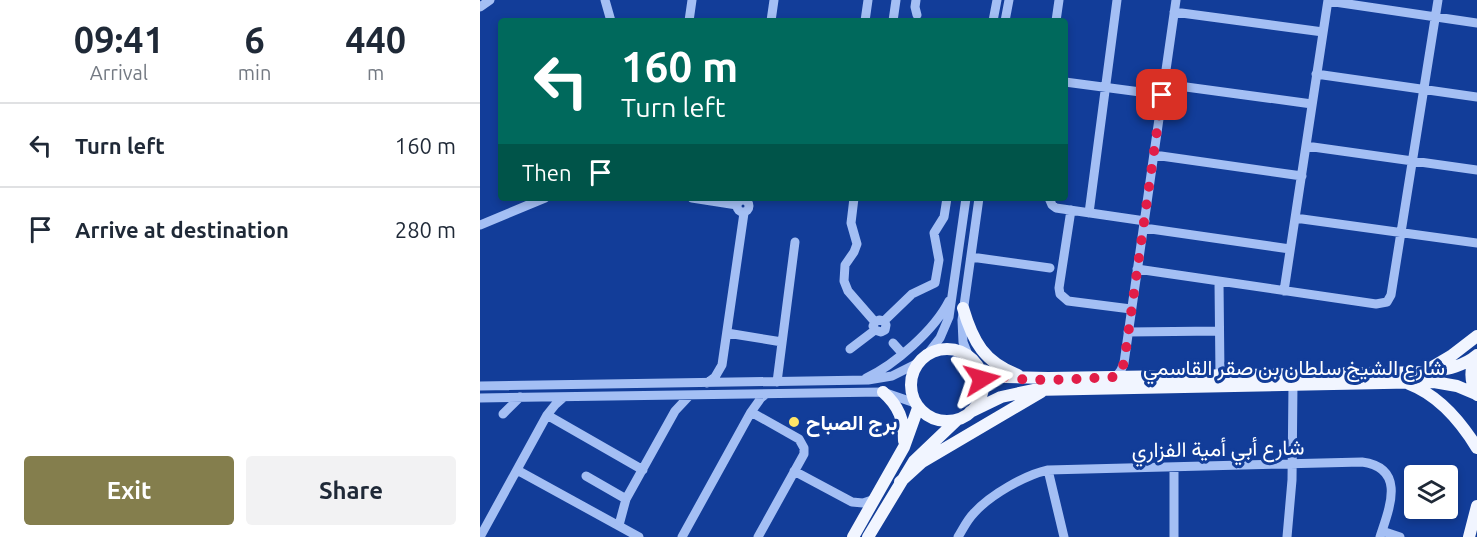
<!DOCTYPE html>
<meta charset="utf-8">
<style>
body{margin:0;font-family:Ubuntu,Vazirmatn,sans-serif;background:#f2f2f3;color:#1f2937;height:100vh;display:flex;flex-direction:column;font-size:22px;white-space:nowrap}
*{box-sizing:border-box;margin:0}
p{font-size:20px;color:#747a83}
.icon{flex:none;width:33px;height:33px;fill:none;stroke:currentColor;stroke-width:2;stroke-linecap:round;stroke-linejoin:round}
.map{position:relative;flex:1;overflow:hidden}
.sheet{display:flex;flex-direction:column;background:#fff;width:480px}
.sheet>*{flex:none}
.top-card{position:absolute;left:18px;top:18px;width:570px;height:183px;border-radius:6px;box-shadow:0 3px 9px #0003;background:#00695c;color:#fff;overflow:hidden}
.buttons{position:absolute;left:924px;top:465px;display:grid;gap:12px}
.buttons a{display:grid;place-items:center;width:54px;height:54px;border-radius:6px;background:#fff;box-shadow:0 3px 9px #0003;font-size:30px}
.pin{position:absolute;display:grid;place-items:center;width:51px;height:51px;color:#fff;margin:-26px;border-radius:12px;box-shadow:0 3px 9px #0006}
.me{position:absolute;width:66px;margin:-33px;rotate:82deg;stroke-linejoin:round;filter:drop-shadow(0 0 4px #0008)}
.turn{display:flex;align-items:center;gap:21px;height:126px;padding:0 24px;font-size:27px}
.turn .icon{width:78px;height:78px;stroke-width:2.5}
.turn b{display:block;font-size:42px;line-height:51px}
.then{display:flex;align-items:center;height:57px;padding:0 24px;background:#0003;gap:12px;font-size:22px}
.eta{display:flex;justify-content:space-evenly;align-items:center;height:102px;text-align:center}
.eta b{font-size:36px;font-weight:700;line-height:42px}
.button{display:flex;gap:12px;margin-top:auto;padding:12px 24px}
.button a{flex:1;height:69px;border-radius:6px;background:#847e4d;color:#fff;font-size:24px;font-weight:700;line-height:69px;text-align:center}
.button a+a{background:#f2f2f3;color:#1f2937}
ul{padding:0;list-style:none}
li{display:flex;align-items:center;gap:18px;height:84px;padding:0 24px;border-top:2px solid #e0e1e3}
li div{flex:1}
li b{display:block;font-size:22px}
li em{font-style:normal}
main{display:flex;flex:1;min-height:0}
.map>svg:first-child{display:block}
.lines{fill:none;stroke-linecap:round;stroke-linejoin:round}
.minor{stroke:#a4bff4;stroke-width:9}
.major{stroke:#f1f5ff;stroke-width:12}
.route{stroke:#e11d48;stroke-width:10;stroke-dasharray:0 18}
.poi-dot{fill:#ffe567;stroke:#123d99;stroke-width:2}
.labels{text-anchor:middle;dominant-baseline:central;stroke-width:6;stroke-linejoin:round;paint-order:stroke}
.street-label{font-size:21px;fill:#fff;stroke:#123d99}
.poi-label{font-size:21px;font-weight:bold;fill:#fff;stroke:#123d99;text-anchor:start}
</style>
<main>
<section class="sheet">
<div class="eta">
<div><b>09:41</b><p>Arrival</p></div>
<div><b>6</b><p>min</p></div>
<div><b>440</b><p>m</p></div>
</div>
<ul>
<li><svg class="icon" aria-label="left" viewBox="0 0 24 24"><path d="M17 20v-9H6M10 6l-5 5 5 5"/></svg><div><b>Turn left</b></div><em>160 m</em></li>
<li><svg class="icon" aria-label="arrive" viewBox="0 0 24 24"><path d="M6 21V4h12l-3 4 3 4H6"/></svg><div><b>Arrive at destination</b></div><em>280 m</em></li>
</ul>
<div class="button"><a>Exit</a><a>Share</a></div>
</section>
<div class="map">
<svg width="997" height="537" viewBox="0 0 997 537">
<rect width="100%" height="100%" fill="#123d99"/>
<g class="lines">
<path class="minor" d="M125 0 131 21
M436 0 435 7 437 15
M848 1 997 23
M0 7 10 0
M694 12 843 32
M209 21 212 0
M291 21 294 0
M385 21 388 0
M413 21 416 0
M513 21 517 0
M525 21 529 0
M576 21 579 0
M836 74 997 97
M585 82 683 95
M684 84 832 104
M826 146 997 170
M674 155 822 176
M212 198 257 205
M374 198 371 223 377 244 374 252 365 265 364 281 368 291 395 322 393 326 395 330 401 332 405 330 406 325 404 321 399 320 395 322
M569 198 572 205 576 208 665 221
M257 206a6 6 0 1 1 12 0a6 6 0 1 1-12 0Z
M591 210 579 288 580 294 588 301 651 309
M609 213 637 0
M815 218 997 243
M0 225 65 198
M664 228 810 249
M491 257 570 268
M657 269 896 304 907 302 911 295 958 0
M739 282 740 375
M804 291 848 0
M404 321 432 294 455 283 459 260 454 233 464 217 467 198
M648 332 739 331
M247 333 302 342
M413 343 422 353
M370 349 395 330
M446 356 460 338 469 317 486 198
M489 357 483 342 482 320 499 198
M636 377 641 370 644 363 696 0
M386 378C415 365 455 329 469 301
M297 382 315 242
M227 383 235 377 242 365 264 213
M0 386 388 380 412 376 440 362
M0 398 403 392 435 403
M271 412 319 439 324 448V454L278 537
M23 414 40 397
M67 415 163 470
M37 470 159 537
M568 470 584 537
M314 471 372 502 383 503 395 499
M106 476 146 499
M139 525 146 499 195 411 210 395
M902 531 920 537
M0 537 67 415 75 405 84 397
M202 537 271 412 281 398 286 394
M478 537C483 529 487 520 494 513 510 495 545 475 568 470L882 462C927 468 909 509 900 537
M694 537V467
M807 537 812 480 813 384"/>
<path class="major" d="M483 308C493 342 504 362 538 375
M431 385a36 36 0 1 1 72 0a36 36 0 1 1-72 0Z
M996 356C989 370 990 382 997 395
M949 369 971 356 997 336
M499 370 526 377 568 378 951 372C968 369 984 366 997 355
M929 384C958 395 981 422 997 448
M403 392C419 406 424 420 424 441
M490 412 521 397 553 390 954 382 977 386 996 394
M420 482 442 462 561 392
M373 537 424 447 438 408
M388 537 434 461 477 420
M989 537 997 506"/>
</g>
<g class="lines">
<path class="route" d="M502 379 499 370C534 386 597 378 636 377L641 370 644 363 682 95"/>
</g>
<circle class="poi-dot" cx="314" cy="422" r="6"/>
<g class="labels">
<g class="street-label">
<text x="814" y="367">شارع الشيخ سلطان بن صقر القاسمي</text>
<text transform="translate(738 448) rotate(-1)">شارع أبي أمية الفزاري</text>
</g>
<g class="poi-label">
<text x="326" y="422">برج الصباح</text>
</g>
</g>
</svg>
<div class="buttons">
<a><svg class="icon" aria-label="layers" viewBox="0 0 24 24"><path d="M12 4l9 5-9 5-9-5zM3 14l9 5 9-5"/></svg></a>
</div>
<div class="pin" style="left:682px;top:95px;background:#d93025"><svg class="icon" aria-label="arrive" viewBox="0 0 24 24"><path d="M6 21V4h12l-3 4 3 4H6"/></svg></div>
<svg class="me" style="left:502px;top:379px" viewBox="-20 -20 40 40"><path d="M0-17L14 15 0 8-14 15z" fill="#e11d48" stroke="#fff" stroke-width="4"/></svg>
<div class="top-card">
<div class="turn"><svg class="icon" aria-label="left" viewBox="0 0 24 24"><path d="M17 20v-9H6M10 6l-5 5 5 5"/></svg><div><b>160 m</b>Turn left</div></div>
<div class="then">Then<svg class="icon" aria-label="arrive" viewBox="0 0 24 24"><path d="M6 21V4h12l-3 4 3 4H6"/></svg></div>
</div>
</div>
</main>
